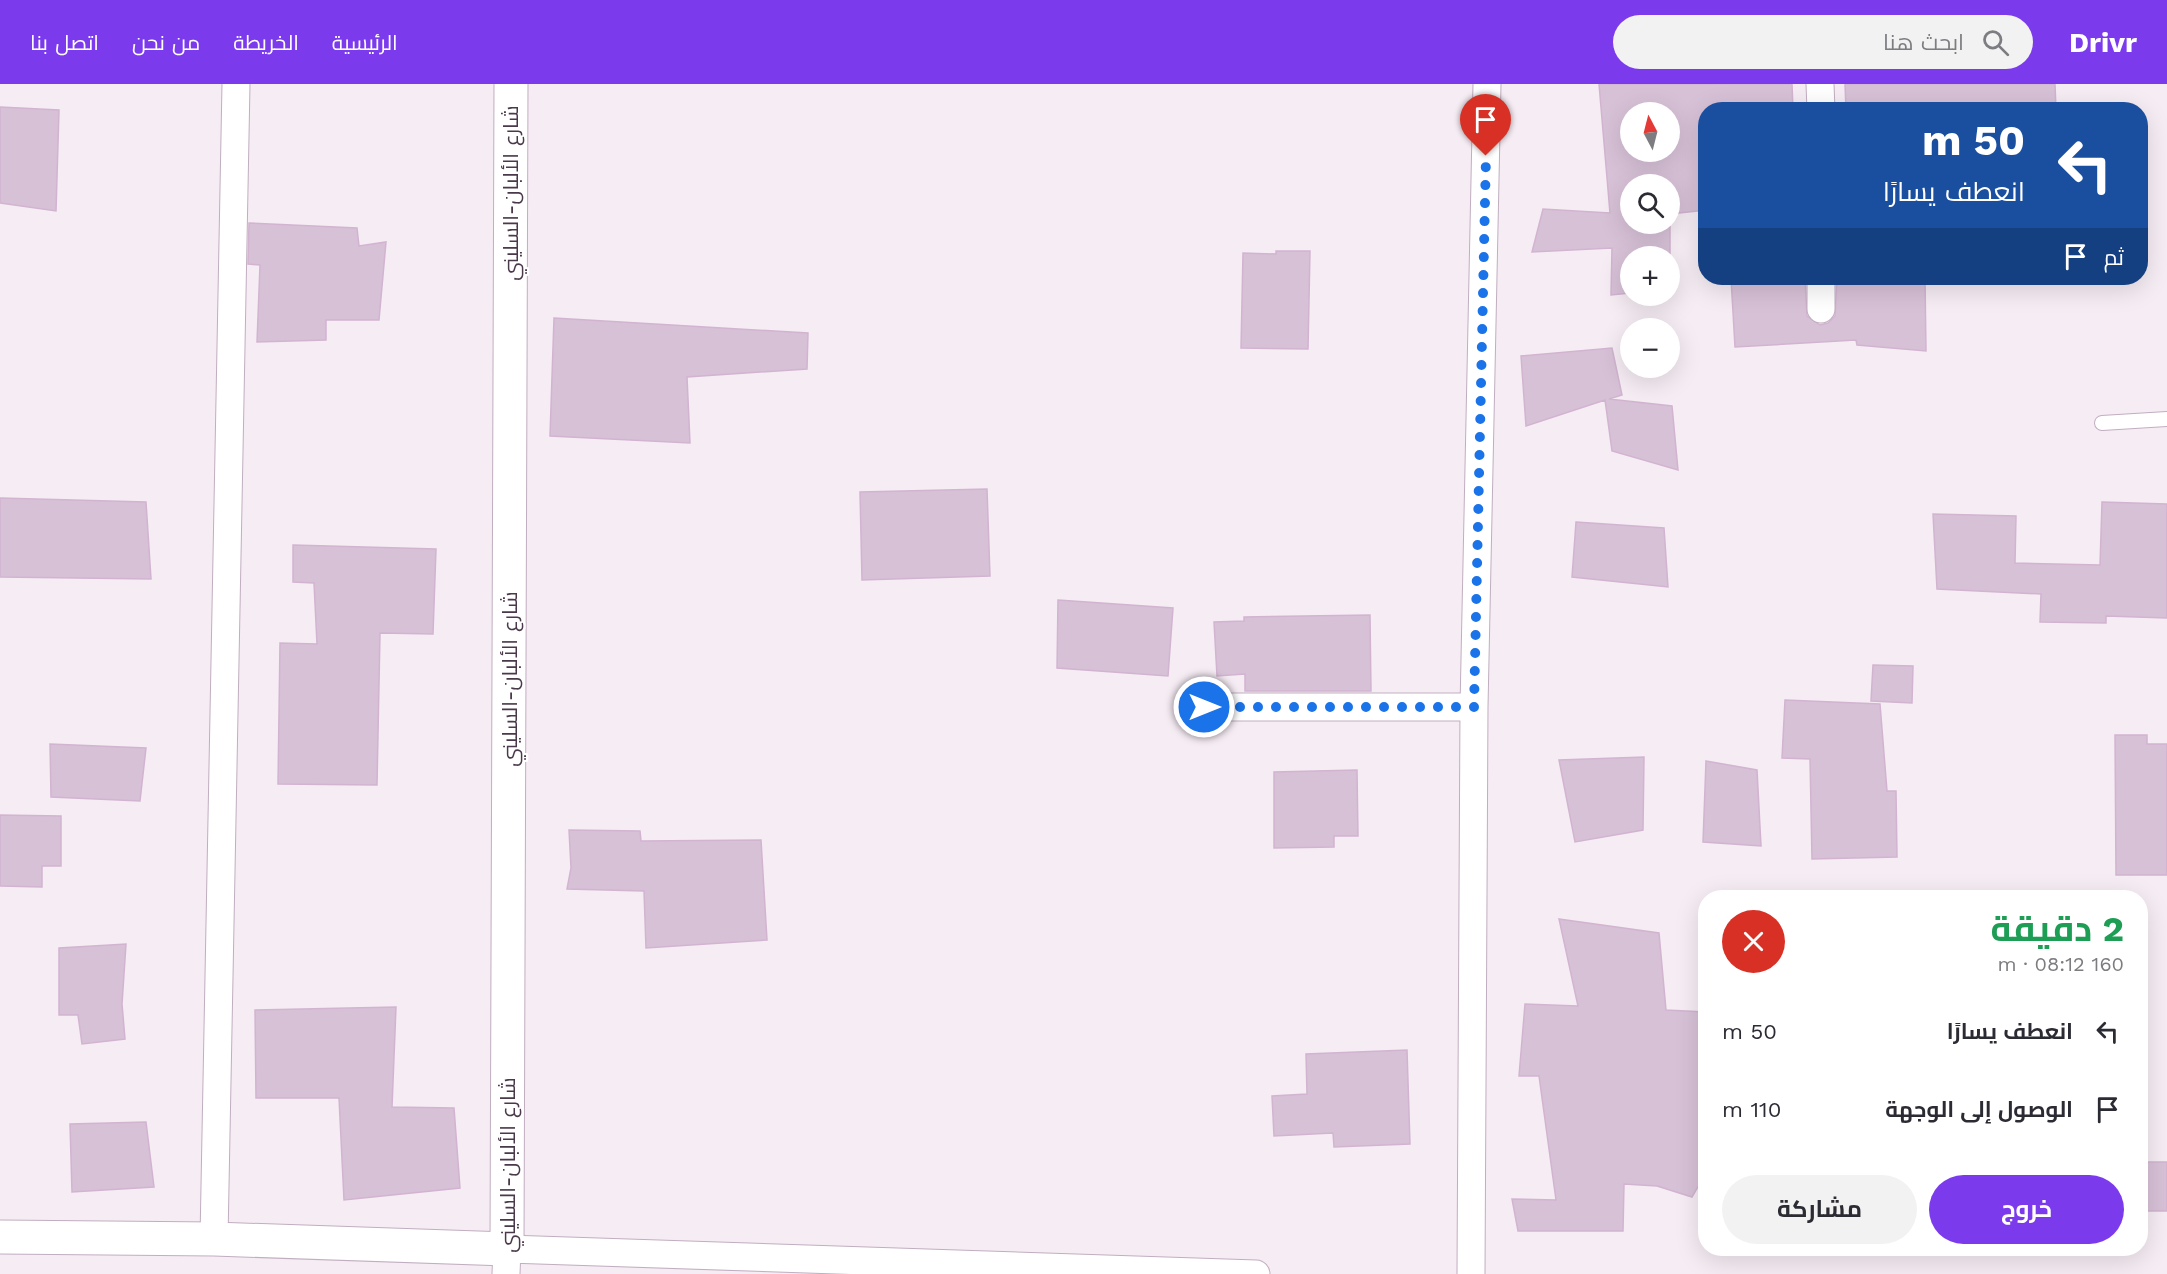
<!DOCTYPE html>
<html lang="ar">
<meta charset="utf-8">
<style>
body{margin:0;font-family:"Work Sans",Cairo,sans-serif;background:#f2f2f3;color:#2b2b33;direction:rtl;height:100vh;display:flex;flex-direction:column;font-size:22px;white-space:nowrap}
*{box-sizing:border-box;margin:0}
p{font-size:20px;color:#7c7c81}
.icon{flex:none;width:33px;height:33px;fill:none;stroke:currentColor;stroke-width:2;stroke-linecap:round;stroke-linejoin:round}
.map{position:relative;flex:1;overflow:hidden;direction:ltr}
.sheet{position:absolute;left:1698px;top:806px;width:450px;height:366px;display:flex;flex-direction:column;background:#fff;border-radius:24px;box-shadow:0 6px 24px #0002;direction:rtl}
.sheet>*{flex:none}
.hud{position:absolute;left:1698px;top:18px;width:450px;height:183px;border-radius:24px;box-shadow:0 6px 24px #0002;direction:rtl;background:#1a4fa0;color:#fff;overflow:hidden}
.needle{width:39px;rotate:353deg}
.buttons{position:absolute;left:1620px;top:18px;display:grid;gap:12px}
.buttons a{display:grid;place-items:center;width:60px;height:60px;border-radius:50%;background:#fff;box-shadow:0 6px 24px #0002;font-size:30px}
.pin{position:absolute;display:grid;place-items:center;width:51px;height:51px;color:#fff;margin:-62px -26px;border-radius:50% 50% 50% 0;rotate:-45deg;box-shadow:0 0 6px #0007}
.pin .icon{rotate:45deg}
.me{position:absolute;width:66px;margin:-33px;rotate:90deg;stroke-linejoin:round;filter:drop-shadow(0 0 4px #0008)}
.turn{display:flex;align-items:center;gap:21px;height:126px;padding:0 24px;font-size:27px}
.turn .icon{width:78px;height:78px;stroke-width:2.5}
.turn b{display:block;font-size:42px;line-height:51px}
.then{display:flex;align-items:center;height:57px;padding:0 24px;background:#0003;gap:12px;font-size:22px}
.round{display:grid;place-items:center;flex:none;width:63px;height:63px;border-radius:32px;background:#f2f2f3}
.summary{display:flex;align-items:center;justify-content:space-between;height:102px;padding:0 24px}
h1{font-size:36px;font-weight:700;line-height:45px;color:#1e9e55}
.primary-button{display:flex;gap:12px;margin-top:auto;padding:12px 24px}
.primary-button a{flex:1;height:69px;border-radius:36px;background:#7c3aed;color:#fff;font-size:24px;font-weight:700;line-height:69px;text-align:center}
.primary-button a+a{background:#f2f2f3;color:#2b2b33}
ul{padding:0;list-style:none}
li{display:flex;align-items:center;gap:18px;height:78px;padding:0 24px}
li div{flex:1}
li b{display:block;font-size:22px}
li em{font-style:normal}
header{display:flex;align-items:center;gap:36px;box-sizing:border-box;height:84px;padding:0 30px;background:#7c3aed;color:#fff}
header strong{font-size:28px}
nav{display:flex;gap:33px;margin-inline-start:auto;font-size:21px}
.search{width:420px;height:54px;background:#f2f2f3;display:flex;align-items:center;gap:15px;box-sizing:border-box;padding:0 21px;border-radius:33px;color:#7c7c81;font-size:22px}
.map>svg:first-child{display:block}
.building{fill:#d7c1d7;stroke:#d2b4d1;stroke-width:1.5;fill-rule:evenodd}
.lines{fill:none;stroke-linecap:round;stroke-linejoin:round}
.service-casing{stroke:#c1aec0;stroke-width:16}
.minor-casing{stroke:#c1aec0;stroke-width:29}
.tertiary-casing{stroke:#c1aec0;stroke-width:35}
.service{stroke:#fff;stroke-width:14}
.minor{stroke:#fff;stroke-width:27}
.tertiary{stroke:#fff;stroke-width:33}
.route{stroke:#1a73e8;stroke-width:10;stroke-dasharray:0 18}
.labels{text-anchor:middle;dominant-baseline:central;stroke-width:4.5;stroke-linejoin:round;paint-order:stroke}
.street-label{font-size:21px;fill:#4a394a;stroke:#fff}
</style>
<header>
<strong>Drivr</strong>
<div class="search"><svg class="icon" aria-label="search" viewBox="0 0 24 24"><circle cx="10" cy="10" r="6"/><path d="M15 15l6 6"/></svg>ابحث هنا</div>
<nav><a>الرئيسية</a><a>الخريطة</a><a>من نحن</a><a>اتصل بنا</a></nav>
</header>
<div class="map">
<svg width="2167" height="1190" viewBox="0 0 2167 1190">
<rect width="100%" height="100%" fill="#f6ecf4"/>
<path class="building" d="M1599 0H1792L1793 26H1706V126L1670 130V204V172H1630V209L1611 211 1612 164 1532 168 1543 125 1610 129ZM1630 28H1670V68H1630ZM1630 100H1670V140H1630Z
M1845 0H2055L2056 26H1846Z
M0 23 59 26 56 127 0 119Z
M249 139 357 144 359 162 386 158 379 236H326V256L257 258 260 181 248 180Z
M1276 167H1310L1308 265 1241 264 1243 169 1276 170Z
M1731 194H1805L1807 232 1820 241 1828 239 1835 232 1837 194H1925L1926 267 1857 261 1856 256 1735 263Z
M554 234 808 249 807 285 687 293 690 359 550 352Z
M1612 264 1622 311 1609 315 1672 322 1678 386 1612 367 1605 316 1526 342 1521 272Z
M987 405 990 492 862 496 860 408Z
M0 414 146 418 151 495 0 493Z
M2102 418 2167 420V534L2106 532V539L2040 538 2041 510 1937 505 1933 430 2016 432 2015 479 2100 481Z
M1576 438 1664 444 1668 503 1572 493Z
M293 461 436 465 433 550 380 549 377 701 278 700 280 559 317 560 314 499 293 498Z
M1058 516 1173 524 1168 592 1057 584Z
M1370 531 1371 607H1245V590L1217 592 1214 538 1244 537V533Z
M1873 581 1913 582 1912 619 1871 617Z
M1785 616 1880 620 1887 707H1896L1897 773 1812 775 1810 675 1782 674Z
M2115 651H2147V660H2167V791H2116Z
M50 660 146 664 140 717 51 713Z
M1644 673 1643 746 1575 758 1559 676Z
M1706 677 1757 686 1761 762 1703 758Z
M1357 686 1358 752H1334V763L1274 764V688Z
M0 731 61 732V782H42V803L0 802Z
M569 746 640 747 641 757 761 756 767 856 646 864 644 807 567 805 571 784Z
M1559 835 1659 849 1666 926 1706 928V1089L1692 1113 1657 1102 1624 1100 1623 1147H1518L1512 1115 1556 1116 1539 992H1519L1525 920 1578 922Z
M126 860 122 920 125 955 82 960 78 931H59V864Z
M396 923 392 1023 454 1024 460 1104 344 1116 339 1014H256L255 926Z
M1407 966 1410 1060 1334 1063 1333 1049 1274 1052 1272 1012 1307 1010 1306 970Z
M146 1038 154 1103 72 1108 70 1040Z
M2140 1078H2167V1127H2140Z"/>
<g class="lines">
<g class="service-casing">
<path id="service" d="M2102 339 2167 335"/>
</g>
<g class="minor-casing">
<path id="minor" d="M1820 0 1821 26
M1821 194V225
M1204 623H1474
M214 1155 236 0
M506 1190 507 1165 1256 1190
M1471 1190 1474 623 1487 0"/>
</g>
<g class="tertiary-casing">
<path id="tertiary" d="M0 1153 214 1155 507 1165 511 0"/>
</g>
<use href="#service" class="service"/>
<use href="#minor" class="minor"/>
<use href="#tertiary" class="tertiary"/>
</g>
<g class="lines">
<path class="route" d="M1204 623H1474L1486 72"/>
</g>
<g class="labels">
<g class="street-label">
<text transform="translate(510 109) rotate(-90)">شارع الألبان-السليني</text>
<text transform="translate(509 595) rotate(-90)">شارع الألبان-السليني</text>
<text transform="translate(507 1081) rotate(-90)">شارع الألبان-السليني</text>
</g>
</g>
</svg>
<div class="buttons">
<a><svg class="needle" viewBox="-14 -14 28 28"><path d="M0-13l5 13h-10z" fill="#e53935"/><path d="M0 13l5-13h-10z" fill="#7c7c81"/></svg></a>
<a><svg class="icon" aria-label="search" viewBox="0 0 24 24"><circle cx="10" cy="10" r="6"/><path d="M15 15l6 6"/></svg></a>
<a>+</a>
<a>−</a>
</div>
<div class="pin" style="left:1486px;top:72px;background:#d93025"><svg class="icon" aria-label="arrive" viewBox="0 0 24 24"><path d="M6 21V4h12l-3 4 3 4H6"/></svg></div>
<svg class="me" style="left:1204px;top:623px" viewBox="-20 -20 40 40"><circle r="17" fill="#1a73e8" stroke="#fff" stroke-width="3"/><path d="M0-11L8 9 0 5-8 9z" fill="#fff"/></svg>
<div class="hud">
<div class="turn"><svg class="icon" aria-label="left" viewBox="0 0 24 24"><path d="M17 20v-9H6M10 6l-5 5 5 5"/></svg><div><b>50 m</b>انعطف يسارًا</div></div>
<div class="then">ثم<svg class="icon" aria-label="arrive" viewBox="0 0 24 24"><path d="M6 21V4h12l-3 4 3 4H6"/></svg></div>
</div>
<section class="sheet">
<div class="summary"><div><h1>2 دقيقة</h1><p>160 m · 08:12</p></div><a class="round" style="background:#d93025;color:#fff"><svg class="icon" aria-label="close" viewBox="0 0 24 24"><path d="M6 6l12 12M18 6L6 18"/></svg></a></div>
<ul>
<li><svg class="icon" aria-label="left" viewBox="0 0 24 24"><path d="M17 20v-9H6M10 6l-5 5 5 5"/></svg><div><b>انعطف يسارًا</b></div><em>50 m</em></li>
<li><svg class="icon" aria-label="arrive" viewBox="0 0 24 24"><path d="M6 21V4h12l-3 4 3 4H6"/></svg><div><b>الوصول إلى الوجهة</b></div><em>110 m</em></li>
</ul>
<div class="primary-button"><a>خروج</a><a>مشاركة</a></div>
</section>
</div>
